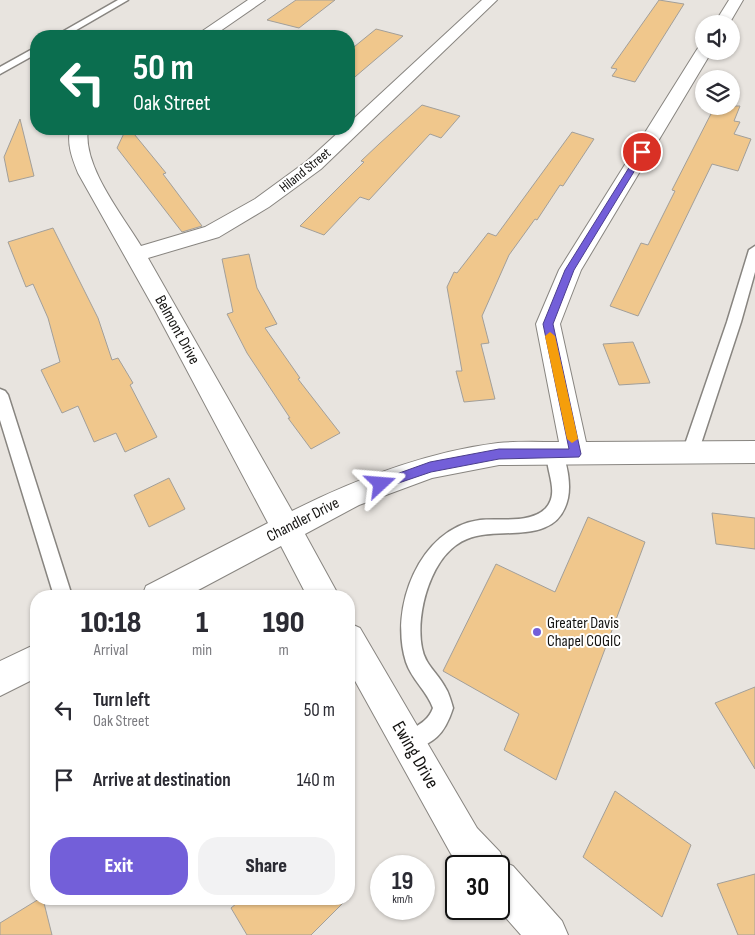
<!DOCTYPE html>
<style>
body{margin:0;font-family:"Sofia Sans Condensed",sans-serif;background:#f2f2f3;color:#2b2b33;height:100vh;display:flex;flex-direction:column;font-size:19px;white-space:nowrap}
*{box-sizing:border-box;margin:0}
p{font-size:16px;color:#7c7c81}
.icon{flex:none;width:28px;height:28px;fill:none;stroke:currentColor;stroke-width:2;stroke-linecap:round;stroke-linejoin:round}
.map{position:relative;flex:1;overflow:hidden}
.panel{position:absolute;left:30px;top:590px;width:325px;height:315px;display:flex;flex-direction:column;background:#fff;border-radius:20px;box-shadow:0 1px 4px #0004}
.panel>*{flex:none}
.guide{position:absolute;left:30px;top:30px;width:325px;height:105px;border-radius:20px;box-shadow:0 1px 4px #0004;background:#0b6e4f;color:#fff;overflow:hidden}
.buttons{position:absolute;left:695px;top:15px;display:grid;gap:10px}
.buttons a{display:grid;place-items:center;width:45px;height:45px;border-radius:50%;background:#fff;box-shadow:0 1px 4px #0004;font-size:25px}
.speed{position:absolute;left:370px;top:855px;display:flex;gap:10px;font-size:25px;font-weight:700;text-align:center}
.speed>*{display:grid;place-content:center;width:65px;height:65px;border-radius:50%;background:#fff;box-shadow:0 1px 4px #0004;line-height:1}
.speed small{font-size:12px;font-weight:400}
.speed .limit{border:2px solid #111;border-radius:8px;background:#fff;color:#111}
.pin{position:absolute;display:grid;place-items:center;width:42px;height:42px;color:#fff;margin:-21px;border:2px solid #fff;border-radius:50%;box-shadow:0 1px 5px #0007}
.me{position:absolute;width:55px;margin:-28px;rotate:71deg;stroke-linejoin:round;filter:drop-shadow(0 0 4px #0008)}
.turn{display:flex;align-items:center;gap:18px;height:105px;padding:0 20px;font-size:22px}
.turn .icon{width:65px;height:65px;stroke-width:2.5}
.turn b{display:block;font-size:35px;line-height:42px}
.eta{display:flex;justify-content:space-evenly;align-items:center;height:85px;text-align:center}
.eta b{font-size:30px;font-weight:800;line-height:35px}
.button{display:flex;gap:10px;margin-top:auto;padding:10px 20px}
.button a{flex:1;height:58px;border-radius:20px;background:#735fd9;color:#fff;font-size:20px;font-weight:800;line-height:58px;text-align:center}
.button a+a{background:#f2f2f3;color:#2b2b33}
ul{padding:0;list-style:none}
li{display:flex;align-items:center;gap:15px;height:70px;padding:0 20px}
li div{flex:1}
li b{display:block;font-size:19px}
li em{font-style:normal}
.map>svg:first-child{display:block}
.building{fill:#f0c78c;stroke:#a29f9a}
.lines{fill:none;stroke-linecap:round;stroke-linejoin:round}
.lane-casing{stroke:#888580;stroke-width:3}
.street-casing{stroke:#888580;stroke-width:2}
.lane{fill:#fff;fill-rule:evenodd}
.street{fill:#fff;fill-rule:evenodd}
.route{fill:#735fd9;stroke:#4b3e8d}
.slow{fill:#f59e0b}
.poi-dot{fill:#735fd9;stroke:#fff;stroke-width:2}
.labels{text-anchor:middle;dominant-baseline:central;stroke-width:4;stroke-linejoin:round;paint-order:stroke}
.far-street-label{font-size:14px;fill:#131210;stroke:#fff}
.street-label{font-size:16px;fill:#131210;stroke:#fff}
.poi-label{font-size:16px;fill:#131210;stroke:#fff;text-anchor:start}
.near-street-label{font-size:19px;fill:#131210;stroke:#fff}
</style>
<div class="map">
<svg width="755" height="935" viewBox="0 0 755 935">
<rect width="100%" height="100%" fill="#e8e4df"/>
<path class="building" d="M296 0H335L299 28 267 20Z
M659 0 684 4 635 82 612 76 617 69 611 68Z
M376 29 403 36 349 82V51Z
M422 105 460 116 441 138 430 134 369 200 360 197 324 235 300 226 364 162 361 161 379 144Z
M715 106H740L734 121 740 122 734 134 751 139 738 171 712 164 638 316 610 306 641 243 648 245 675 191 672 190Z
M20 119 34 176 9 182 4 157Z
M126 129H130L166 173 163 174 202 226 182 232 117 148Z
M572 132 594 139 563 186 560 185 537 220 535 219 509 255 482 316 489 343 481 344 495 399 464 402 456 371H462L447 287 454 272 457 273 488 233 496 236Z
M53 228 98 318 112 360 118 358 133 383 130 385 157 437 125 452 116 433 94 442 78 406 62 413 41 370 60 362 48 318 33 284 26 287 8 242Z
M249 254 257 288 277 324 265 328 300 378 298 379 340 433 311 449 288 418H290L247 353 227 314 233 312 222 259Z
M633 342 650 383 619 385 603 344Z
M169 478 185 509 149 527 134 495Z
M712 513 755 518V549L716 544Z
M588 517 645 542 556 780 504 750 519 714 443 671 496 564 555 592Z
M755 687V769L715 703Z
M615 791 691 845 662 917 583 857Z
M755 874V935H738L717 884Z
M39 899H43L52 935H0V923Z
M242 899H347L311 935H247L231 908Z"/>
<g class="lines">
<g class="lane-casing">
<path id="lane" d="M118 0H128L66 36H55Z
M36 47V54L0 74V67Z
M755 246V272L741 322 698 453 696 458 690 460 684 458 682 453 727 322 749 250Z
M0 389 5 391 8 395 72 596H54L0 420Z
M555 447 561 449C567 463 571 483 568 498 557 548 500 525 467 539 431 553 415 614 422 648 425 665 437 672 445 687 449 693 451 701 453 708 444 736 434 742 408 753L401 750 398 743C404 727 425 729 433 708 427 691 412 680 406 662 389 609 419 528 480 520 499 518 531 524 546 508 562 490 541 465 549 449Z"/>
</g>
<g class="street-casing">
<path id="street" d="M248 0H265L213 36H195Z
M482 0H497L321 169 269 207 219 237 148 258 292 511C356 479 426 452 498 443 518 441 539 442 559 442L536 324 559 270 696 51 698 48 704 46V51H712L581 270 560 324 586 442 755 441V463L499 465 432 478 359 505 305 534 339 596H307L281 546 187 596H142L146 586 268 523 155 310 78 173C72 158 67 145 70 129H88C82 165 122 215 141 246L205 227 255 199 307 161 342 129H349V123Z
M729 0H743L729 24H714Z
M349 623 360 628 477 828 500 852 504 862 513 866 562 921 568 935H521L498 909 499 866H461L451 854 349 670Z
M36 644V678L0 696V661Z"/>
</g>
<use href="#lane" class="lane"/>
<use href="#street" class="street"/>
</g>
<path class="route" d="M640 150 646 152 574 270 553 324 581 454 579 457 499 459 431 472 381 489 377 488 376 484 377 481 430 462 499 449H569L543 324 565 270Z"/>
<path class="slow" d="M550 332 555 336 578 439 572 443 567 439 545 336Z"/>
<circle class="poi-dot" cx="537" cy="632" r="5"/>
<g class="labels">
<g class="far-street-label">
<text transform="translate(305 170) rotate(-39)">Hiland Street</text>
</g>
<g class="street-label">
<text transform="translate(177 330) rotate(61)">Belmont Drive</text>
<text transform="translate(303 520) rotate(-27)">Chandler Drive</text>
</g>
<g class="poi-label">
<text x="547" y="623">Greater Davis<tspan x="547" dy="18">Chapel COGIC</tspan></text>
</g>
<g class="near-street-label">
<text transform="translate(415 755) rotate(60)">Ewing Drive</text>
</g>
</g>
</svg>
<div class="buttons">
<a><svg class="icon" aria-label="sound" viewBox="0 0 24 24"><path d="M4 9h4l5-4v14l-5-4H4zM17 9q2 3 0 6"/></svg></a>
<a><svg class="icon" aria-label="layers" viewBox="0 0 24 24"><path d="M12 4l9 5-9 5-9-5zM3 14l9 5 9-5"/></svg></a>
</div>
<div class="speed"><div>19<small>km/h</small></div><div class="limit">30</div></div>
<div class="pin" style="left:642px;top:152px;background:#d93025"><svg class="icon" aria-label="arrive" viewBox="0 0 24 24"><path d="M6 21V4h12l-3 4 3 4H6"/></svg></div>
<svg class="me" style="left:381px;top:484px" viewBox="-20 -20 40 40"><path d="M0-17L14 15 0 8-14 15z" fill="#735fd9" stroke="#fff" stroke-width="4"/></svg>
<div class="guide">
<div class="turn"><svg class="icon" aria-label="left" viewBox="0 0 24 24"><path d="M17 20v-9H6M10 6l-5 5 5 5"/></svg><div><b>50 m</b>Oak Street</div></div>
</div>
<section class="panel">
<div class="eta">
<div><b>10:18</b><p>Arrival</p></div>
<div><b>1</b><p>min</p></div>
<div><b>190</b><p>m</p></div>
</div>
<ul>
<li><svg class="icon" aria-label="left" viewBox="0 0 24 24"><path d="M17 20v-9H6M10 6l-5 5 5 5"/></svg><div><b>Turn left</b><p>Oak Street</p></div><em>50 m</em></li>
<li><svg class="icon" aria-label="arrive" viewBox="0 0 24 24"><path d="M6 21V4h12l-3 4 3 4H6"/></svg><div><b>Arrive at destination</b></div><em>140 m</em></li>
</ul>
<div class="button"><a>Exit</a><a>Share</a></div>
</section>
</div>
